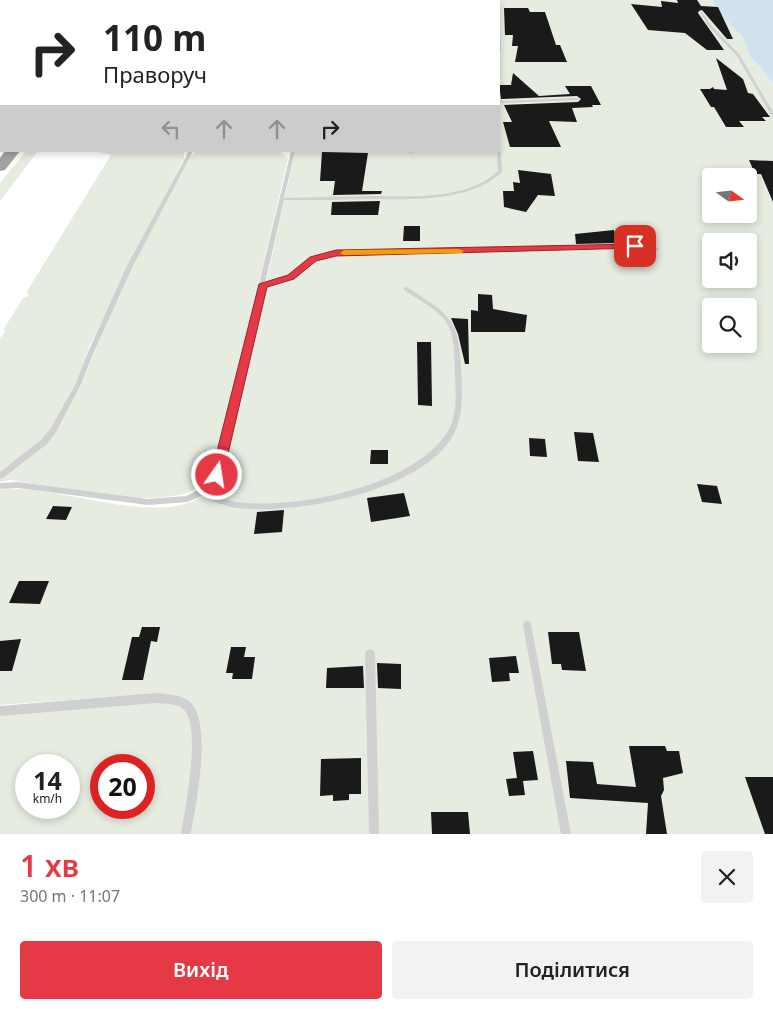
<!DOCTYPE html>
<html lang="uk">
<meta charset="utf-8">
<style>
body{margin:0;font-family:"Noto Sans",sans-serif;background:#f2f2f2;color:#222;height:100vh;display:flex;flex-direction:column;font-size:19px;white-space:nowrap}
*{box-sizing:border-box;margin:0}
p{font-size:16px;color:#767676}
.icon{flex:none;width:28px;height:28px;fill:none;stroke:currentColor;stroke-width:2;stroke-linecap:round;stroke-linejoin:round}
.map{position:relative;height:834px;overflow:hidden}
.side{display:flex;flex-direction:column;background:#fff;flex:1}
.side>*{flex:none}
.guide{position:absolute;left:0px;top:0px;width:500px;height:152px;box-shadow:0 2px 8px #0003;background:#fff;color:#222;overflow:hidden}
.needle{width:32px;rotate:105deg}
.controls{position:absolute;left:702px;top:168px;display:grid;gap:10px}
.controls a{display:grid;place-items:center;width:55px;height:55px;border-radius:5px;background:#fff;box-shadow:0 2px 8px #0003;font-size:25px}
.speed{position:absolute;left:15px;top:754px;display:flex;gap:10px;font-size:25px;font-weight:700;text-align:center}
.speed>*{display:grid;place-content:center;width:65px;height:65px;border-radius:50%;background:#fff;box-shadow:0 2px 8px #0003;line-height:1}
.speed small{font-size:12px;font-weight:400}
.speed .limit{border:8px solid #d22;background:#fff;color:#111}
.pin{position:absolute;display:grid;place-items:center;width:42px;height:42px;color:#fff;margin:-21px;border-radius:10px;box-shadow:0 2px 8px #0006}
.me{position:absolute;width:55px;margin:-28px;rotate:13deg;stroke-linejoin:round;filter:drop-shadow(0 0 4px #0008)}
.turn{display:flex;align-items:center;gap:18px;height:105px;padding:0 20px;font-size:22px}
.turn .icon{width:65px;height:65px;stroke-width:2.5}
.turn b{display:block;font-size:35px;line-height:42px}
.lanes{display:flex;align-items:center;height:48px;padding:0 20px;background:#0003;justify-content:center;gap:25px;direction:ltr}
.lanes .off{opacity:.35}
.round{display:grid;place-items:center;flex:none;width:52px;height:52px;border-radius:5px;background:#f2f2f2}
.summary{display:flex;align-items:center;justify-content:space-between;height:85px;padding:0 20px}
h1{font-size:30px;font-weight:600;line-height:38px;color:#e63946}
.cta{display:flex;gap:10px;margin-top:auto;padding:10px 20px}
.cta a{flex:1;height:58px;border-radius:5px;background:#e63946;color:#fff;font-size:20px;font-weight:600;line-height:58px;text-align:center}
.cta a+a{background:#f2f2f2;color:#222}
.map>svg:first-child{display:block}
.green{fill:#e6ecdf;fill-rule:evenodd}
.water{fill:#cfe2ee}
.building{fill:#1a1a1a}
.lines{fill:none;stroke-linecap:round;stroke-linejoin:round}
.service{fill:#d0d0d0;fill-rule:evenodd}
.trunk{fill:#a2a2a2;fill-rule:evenodd}
.route{fill:#e63946;stroke:#96252e}
.slow{fill:#f59e0b}
</style>
<div class="map">
<svg width="773" height="834" viewBox="0 0 773 834">
<rect width="100%" height="100%" fill="#fff"/>
<path class="green" d="M247 0H713C720 14 735 23 742 37 750 53 756 67 771 79L773 83V834H191C196 796 212 739 192 704L164 695 122 696 0 705V490C60 480 190 546 223 472L249 361 295 151H499V1H246ZM711 176H749V214H711ZM711 241H749V279H711ZM711 306H749V344H711Z
M26 151H38L0 201V183Z
M96 151H184V158L89 347C79 377 63 419 40 441 28 452 13 462 0 472V338L6 331 3 330 23 298 27 297 29 293H26L111 155Z
M208 151H280L288 159 217 459C213 472 207 483 195 489 154 511 57 486 10 480L0 482V478L57 430 82 384 99 341 135 262 189 157 196 152Z
M166 702 180 705 188 712 191 724 194 765 184 834H0V714ZM26 765H69V808H26ZM101 765H144V808H101Z"/>
<path class="water" d="M713 0H773V83L751 57 742 36 720 13Z"/>
<path class="building" d="M677 0H697L701 6 718 7 733 39H727L702 10 699 11 698 13 724 50H707L685 33 648 30 631 4 662 7 661 1 678 3Z
M504 8H528L530 12H545L556 45H560L567 62H515L518 46H512L513 35H505Z
M716 58 743 79 748 93 753 94 770 117H762L766 121H739L744 127H726L714 107H711L700 89H710L713 87 714 89 727 90Z
M513 73 539 96 570 94 565 86H591L601 105H592L593 107 572 108 577 122 549 121 561 147H510L503 122H512L504 105 578 102 581 99 577 96 501 99 499 85H511Z
M322 152 368 153 362 191H382L381 194 333 195 335 181H320Z
M749 160 773 161V202L761 174H755Z
M518 170 551 174 555 196 538 195 526 212 504 207 503 191H514L513 182 520 183Z
M380 201 378 215H331L332 202Z
M404 226H420V241H403Z
M614 230 617 243 576 244 575 234Z
M478 294 492 295 493 309 527 315 525 332H471V310L478 311Z
M451 318 468 319 469 364H465L458 334Z
M417 342H431L432 406 418 405Z
M574 432 593 433 599 462 578 461Z
M529 438 545 439 547 457 530 456Z
M371 450H388V464H370Z
M697 484 717 486 722 504 702 502Z
M404 493 410 516 371 522 367 498Z
M53 506 72 507 66 520 46 519Z
M284 510 282 532 254 534 257 512Z
M19 581H49L40 604 9 603Z
M142 627H160L157 642 151 641 143 680H122L132 637H139Z
M548 632H579L586 671 562 670 561 664H552Z
M21 639 12 671H0V641Z
M231 647H246L244 657H255L252 679H232L233 673H226Z
M516 656 519 673H509L510 681 492 682 489 658Z
M377 663 401 664V689L378 688Z
M363 666 364 688H326L327 668Z
M629 746H665L667 751H679L683 773 663 778 664 790 661 796 667 834H646L648 803 570 798 566 761 593 762 597 784 636 787Z
M533 751 538 780 523 781 525 795 509 796 506 779 517 778 513 752Z
M361 758V794H349V800L333 801V795L320 796 321 759Z
M745 777H773V834H765Z
M431 812H468L470 834H432Z"/>
<g class="lines">
<path class="service" d="M700 12H702L711 25 739 54 773 112V116L771 115 737 56 709 27Z
M499 40 501 41V52L499 53Z
M577 98 579 99 578 100 499 103V101Z
M499 150 501 151 502 172C469 203 411 199 369 199 340 200 312 200 284 200L265 284 275 282 289 276 311 258 336 251 635 244 656 247 659 249 656 251 635 248 336 255 315 260 293 278 279 284 264 287 221 475 215 485 208 491C217 496 226 500 236 502 296 510 406 487 444 437 458 420 456 396 455 375 454 357 456 334 444 319 434 307 417 299 404 290V288L406 287C413 290 419 295 425 299 455 318 459 331 461 365 462 391 465 416 451 439 417 492 296 515 238 508 225 507 213 501 202 496L187 502 148 505 18 488 0 489V483L18 482 148 499 186 496 199 490 209 481 213 474 291 151H295L284 198C313 197 341 197 369 196 410 196 466 201 498 171L497 151H499Z
M189 151H193L133 266 94 352 81 385 56 432 47 444 3 478 0 479V472L41 440 51 428 75 385 88 352 127 266Z
M400 151H414V152L412 153Z
M527 621 530 622 531 625 571 834H561L523 625 524 622Z
M370 649 373 650 375 653 379 834H369L365 653 367 650Z
M156 693C167 694 185 695 192 704 212 730 196 803 191 834H181C185 809 201 731 185 711 179 703 165 704 156 703L0 716V706Z"/>
<path class="trunk" d="M5 151H20L5 170 0 171V158Z"/>
</g>
<path class="route" d="M635 244 639 246 638 248 336 256 316 261 294 279 267 287 223 475 221 478H213L211 475 259 284 288 275 310 257 336 250Z"/>
<path class="slow" d="M459 249 464 251 462 253 344 255 340 253 344 250Z"/>
</svg>
<div class="controls">
<a><svg class="needle" viewBox="-14 -14 28 28"><path d="M0-13l5 13h-10z" fill="#e53935"/><path d="M0 13l5-13h-10z" fill="#767676"/></svg></a>
<a><svg class="icon" aria-label="sound" viewBox="0 0 24 24"><path d="M4 9h4l5-4v14l-5-4H4zM17 9q2 3 0 6"/></svg></a>
<a><svg class="icon" aria-label="search" viewBox="0 0 24 24"><circle cx="10" cy="10" r="6"/><path d="M15 15l6 6"/></svg></a>
</div>
<div class="speed"><div>14<small>km/h</small></div><div class="limit">20</div></div>
<div class="pin" style="left:635px;top:246px;background:#d93025"><svg class="icon" aria-label="arrive" viewBox="0 0 24 24"><path d="M6 21V4h12l-3 4 3 4H6"/></svg></div>
<svg class="me" style="left:217px;top:475px" viewBox="-20 -20 40 40"><circle r="17" fill="#e63946" stroke="#fff" stroke-width="3"/><path d="M0-11L8 9 0 5-8 9z" fill="#fff"/></svg>
<div class="guide">
<div class="turn"><svg class="icon" aria-label="right" viewBox="0 0 24 24"><path d="M7 20v-9h11M14 6l5 5-5 5"/></svg><div><b>110 m</b>Праворуч</div></div>
<div class="lanes"><svg class="icon off" aria-label="left" viewBox="0 0 24 24"><path d="M17 20v-9H6M10 6l-5 5 5 5"/></svg><svg class="icon off" aria-label="ahead" viewBox="0 0 24 24"><path d="M12 20V5M6 11l6-6 6 6"/></svg><svg class="icon off" aria-label="ahead" viewBox="0 0 24 24"><path d="M12 20V5M6 11l6-6 6 6"/></svg><svg class="icon" aria-label="right" viewBox="0 0 24 24"><path d="M7 20v-9h11M14 6l5 5-5 5"/></svg></div>
</div>
</div>
<section class="side">
<div class="summary"><div><h1>1 хв</h1><p>300 m · 11:07</p></div><a class="round"><svg class="icon" aria-label="close" viewBox="0 0 24 24"><path d="M6 6l12 12M18 6L6 18"/></svg></a></div>
<div class="cta"><a>Вихід</a><a>Поділитися</a></div>
</section>
